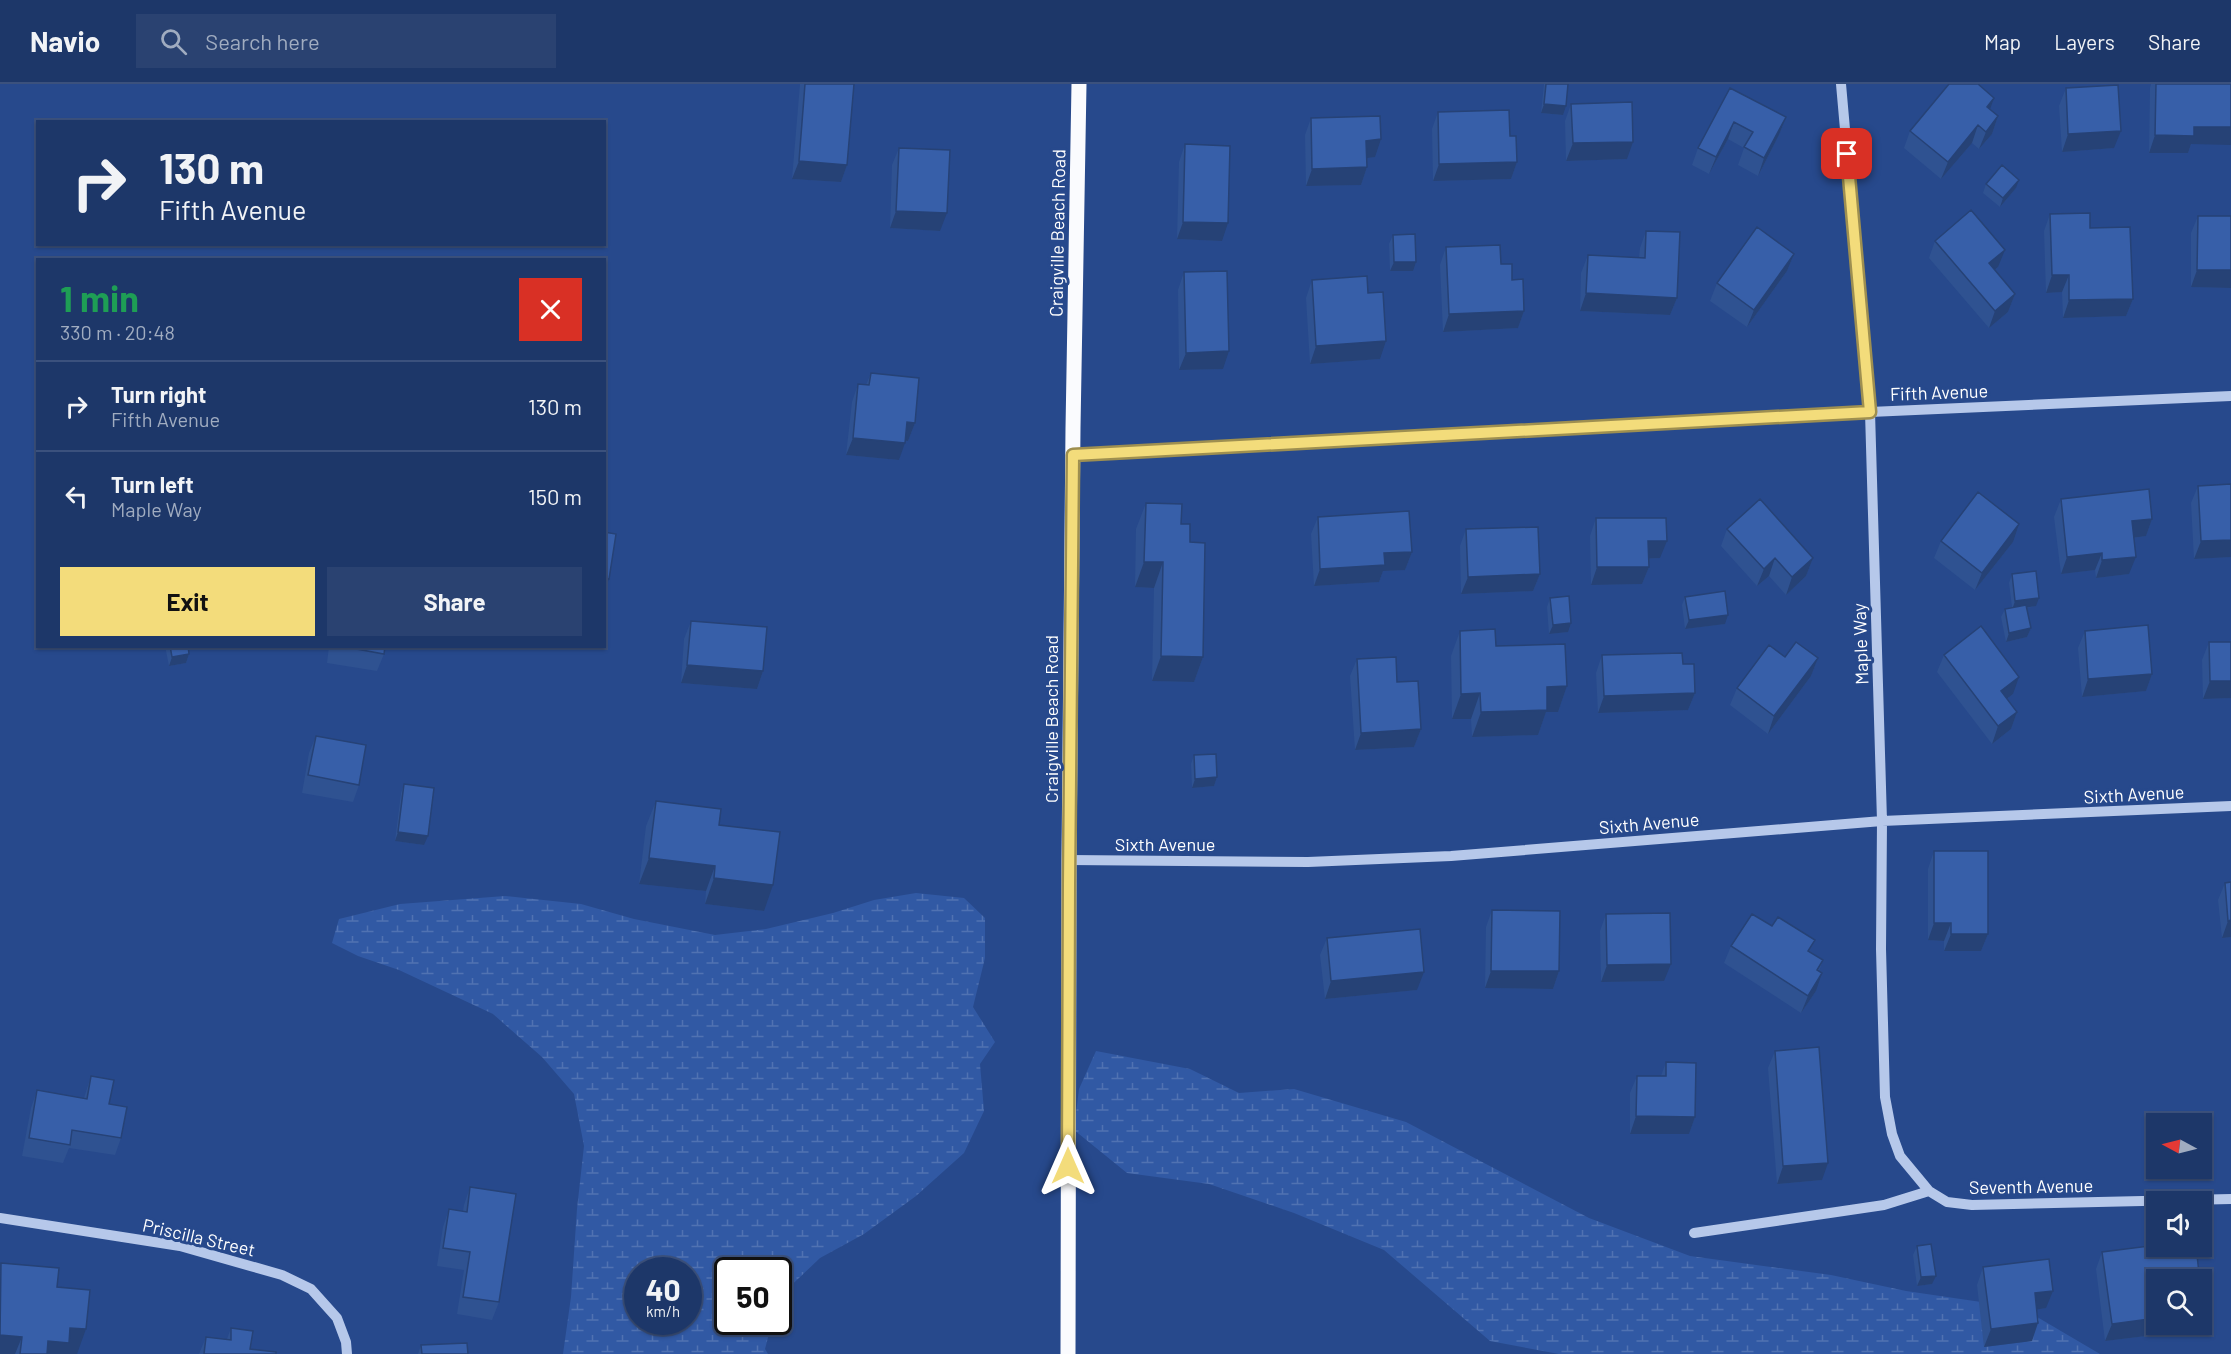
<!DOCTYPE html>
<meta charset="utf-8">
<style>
body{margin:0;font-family:Barlow,sans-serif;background:#2a4271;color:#f1f3f6;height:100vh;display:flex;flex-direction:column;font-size:22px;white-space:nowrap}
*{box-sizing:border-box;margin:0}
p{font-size:20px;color:#a0acc0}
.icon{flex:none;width:33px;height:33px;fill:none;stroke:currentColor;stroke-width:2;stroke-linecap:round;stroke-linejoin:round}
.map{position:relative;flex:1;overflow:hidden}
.side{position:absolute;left:36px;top:174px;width:570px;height:390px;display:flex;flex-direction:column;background:#1d3769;border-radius:0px;box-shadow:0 2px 4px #0004,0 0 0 2px #3b517d}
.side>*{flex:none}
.top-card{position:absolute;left:36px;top:36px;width:570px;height:126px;border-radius:0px;box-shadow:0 2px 4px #0004,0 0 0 2px #3b517d;background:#1d3769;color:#f1f3f6;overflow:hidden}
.needle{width:39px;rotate:277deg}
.tools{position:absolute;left:2146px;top:1029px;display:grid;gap:12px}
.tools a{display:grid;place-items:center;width:66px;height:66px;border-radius:0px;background:#1d3769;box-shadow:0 2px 4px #0004,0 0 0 2px #3b517d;font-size:30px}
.speed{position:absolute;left:624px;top:1173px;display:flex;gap:12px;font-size:30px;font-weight:700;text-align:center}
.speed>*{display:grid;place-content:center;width:78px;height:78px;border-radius:50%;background:#1d3769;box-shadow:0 2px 4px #0004,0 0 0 2px #3b517d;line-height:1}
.speed small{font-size:15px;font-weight:400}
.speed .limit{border:3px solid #111;border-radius:9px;background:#fff;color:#111}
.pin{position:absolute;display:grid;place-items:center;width:51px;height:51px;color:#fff;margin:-26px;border-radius:12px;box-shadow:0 3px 9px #0006}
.me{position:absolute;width:66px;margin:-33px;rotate:0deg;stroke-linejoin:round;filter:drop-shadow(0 0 4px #0008)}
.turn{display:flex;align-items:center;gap:21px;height:126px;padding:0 24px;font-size:27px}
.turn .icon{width:78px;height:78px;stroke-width:2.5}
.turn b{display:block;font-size:42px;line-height:51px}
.round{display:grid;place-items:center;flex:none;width:63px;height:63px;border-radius:0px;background:#2a4271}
.summary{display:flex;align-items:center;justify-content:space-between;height:102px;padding:0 24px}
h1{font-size:36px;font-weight:700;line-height:45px;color:#1e9e55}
.action{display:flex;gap:12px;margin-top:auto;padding:12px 24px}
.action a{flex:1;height:69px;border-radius:0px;background:#f3dc7b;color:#111;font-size:24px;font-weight:700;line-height:69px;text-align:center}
.action a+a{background:#2a4271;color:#f1f3f6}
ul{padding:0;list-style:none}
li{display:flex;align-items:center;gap:18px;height:90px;padding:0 24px;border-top:2px solid #3b517d}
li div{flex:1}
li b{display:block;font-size:22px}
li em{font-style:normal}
header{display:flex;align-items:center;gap:36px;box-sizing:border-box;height:84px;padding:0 30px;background:#1d3769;border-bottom:2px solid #3b517d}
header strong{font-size:28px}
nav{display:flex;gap:33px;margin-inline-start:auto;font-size:21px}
.search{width:420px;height:54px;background:#2a4271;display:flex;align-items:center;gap:15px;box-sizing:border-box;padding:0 21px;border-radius:0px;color:#a0acc0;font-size:22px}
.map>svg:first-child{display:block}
.wetland{fill:url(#wetland-marsh);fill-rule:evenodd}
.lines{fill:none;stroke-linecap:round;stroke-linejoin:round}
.minor{stroke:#b6c8ea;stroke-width:10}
.major{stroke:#fafbfe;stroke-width:15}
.wall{fill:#2f5291}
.shaded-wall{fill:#264276}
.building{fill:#375fa9;stroke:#264276;stroke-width:1.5}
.route-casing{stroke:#9e8f50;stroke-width:15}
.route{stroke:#f3dc7b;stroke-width:10}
.labels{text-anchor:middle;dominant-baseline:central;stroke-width:6;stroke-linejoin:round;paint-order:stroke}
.street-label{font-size:18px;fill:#fff;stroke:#27498c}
</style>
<header>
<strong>Navio</strong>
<div class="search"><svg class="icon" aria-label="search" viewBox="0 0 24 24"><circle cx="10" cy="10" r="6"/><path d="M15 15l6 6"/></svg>Search here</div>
<nav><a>Map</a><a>Layers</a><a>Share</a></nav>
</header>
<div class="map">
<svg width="2231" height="1270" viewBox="0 0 2231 1270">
<defs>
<pattern id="wetland-marsh" width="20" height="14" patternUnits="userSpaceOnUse" patternTransform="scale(1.5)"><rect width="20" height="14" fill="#3159a4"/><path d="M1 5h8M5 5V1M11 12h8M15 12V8" fill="none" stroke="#5072b2"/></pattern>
</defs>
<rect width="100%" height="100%" fill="#27498c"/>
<path class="wetland" d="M916 809 964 814 985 834V874L973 923 995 958 980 980 984 1027 964 1069 916 1112 864 1150 820 1174 779 1213 778 1186H728V1238H772L765 1265 768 1270H563L571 1213 577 1125 584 1062 574 1010 542 973 493 930 399 886 358 872 332 859 339 835 400 820 505 812 581 820 634 835 715 851 766 845 833 829 874 816ZM638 1186H688V1238H638Z
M1096 967 1190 985 1239 1009 1294 1005 1406 1038 1589 1134 1690 1172 1831 1191 1906 1207 2022 1224 2100 1270H1559L1490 1257 1384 1166 1294 1129 1209 1100 1127 1089 1074 1046 1079 1005Z"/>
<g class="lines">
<path class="minor" d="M1841 0 1870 328 1882 737 1881 865 1885 1013 1892 1050 1900 1072 1929 1107
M1073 371 1870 328 2231 312
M1069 776 1308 778 1451 772 1882 737 2231 722
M0 1134 180 1162 282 1191 311 1205 337 1234 346 1258 347 1270
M1694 1149 1884 1121 1929 1107 1947 1118 1972 1121 2231 1115"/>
<path class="major" d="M1068 1270 1069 776 1073 344 1079 0"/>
</g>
<path class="wall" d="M800 0H854L847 81 841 98 792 95Z
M1544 0H1568L1563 31 1541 29Z
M2151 0H2231L2191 60 2188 69H2149L2150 4Z
M1730 4 1786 33 1779 51 1758 92 1738 81 1744 64 1728 55 1709 90 1692 81 1698 64Z
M2066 4 2114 64 2062 68 2059 22Z
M1571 20 1627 75 1566 77 1565 37Z
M1990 26 1998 32 1992 50 1979 65 1972 59 1941 95 1904 64 1910 47Z
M1438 28 1510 52 1517 78 1511 95 1433 97 1432 45Z
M1311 34 1375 73 1367 74V83L1361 101 1306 102 1305 51Z
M1185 60 1222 157 1177 155 1179 78Z
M899 64 940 147 890 144 892 81Z
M1986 100 2016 104 2000 123 1983 109Z
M2050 130 2090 144 2133 215 2126 232 2063 234 2062 208 2046 209 2044 147Z
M2198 132H2231V204L2191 203V149Z
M1646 147 1677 214 1670 231 1580 227 1581 189 1588 171 1639 174 1640 164Z
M1393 151 1413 187H1390L1389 160Z
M1935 157 1998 183 1995 186 2015 210 2008 228 1989 244 1929 174Z
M1446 163 1501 180 1512 196 1524 227 1518 244 1443 248 1440 181Z
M1794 170 1787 187 1747 243 1710 217 1717 199Z
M1184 188 1223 285 1179 286 1178 206Z
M1312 196 1368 209 1380 275 1310 280 1306 214Z
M871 289 915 339 908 357 905 356 899 376 846 371 852 318 858 300 866 301Z
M2231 400V473L2194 475 2191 419 2198 402Z
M2061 415 2152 435 2146 452 2134 454 2129 490 2096 494 2095 486 2061 490 2054 433Z
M1146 419 1181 440 1190 458 1203 573 1194 598 1152 597 1154 504 1135 503 1136 445Z
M1318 433 1412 468 1405 486 1383 487 1379 498 1314 502 1311 450Z
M1596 434 1660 474 1649 475V483L1642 500 1591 501 1590 452Z
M1466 445 1540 490 1533 507 1461 510 1460 462Z
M1727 445 1813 474 1806 492 1786 511 1769 492 1757 502 1721 462Z
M1941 457 2013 458 1975 506 1934 474Z
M2012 490 2036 522 2027 524 2031 544 2027 553 2006 558 2001 533 2005 525 2012 523 2009 499Z
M1685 513 1725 540 1685 545 1682 521Z
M1550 514 1568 548 1549 550 1547 523Z
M691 537 763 587 757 605 681 599 684 555Z
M1460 547 1496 562 1567 602 1558 628H1546L1538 651 1472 653 1471 635H1452L1451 572Z
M2085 547 2152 590 2146 607 2082 613 2078 564Z
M2209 558H2231V614L2203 615 2202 576Z
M165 562H188L189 570 186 579 169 582Z
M329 562H385L384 570 377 587 327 579Z
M1602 571 1683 580 1695 609 1688 626 1598 629 1596 589Z
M1944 571 2013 610 2007 615 2017 628 2011 645 1992 660 1937 588Z
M1785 573 1818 574 1811 592 1768 650 1730 621 1737 604Z
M1357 575 1397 598 1421 645 1414 663 1355 666 1350 592Z
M316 652 359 701 353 718 302 709 309 669Z
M1194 671 1217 693 1214 702 1192 704 1191 680Z
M404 700 424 761 395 757 401 709Z
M656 717 719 741 764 827 705 820 706 807 639 800 646 742Z
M1934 767 1988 850 1981 867H1944V857L1928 856V785Z
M2225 799 2231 853 2222 854 2218 816Z
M1492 826 1559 887 1553 905 1485 904 1486 843Z
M1606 830 1664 897 1601 898 1600 847Z
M1772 842 1823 876 1819 887 1816 907 1801 929 1724 879 1731 862Z
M1327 854 1417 906 1325 915 1320 871Z
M1775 967 1822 1096 1777 1100 1768 984Z
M1666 978 1695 1033 1689 1050H1630V1009L1637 992H1661Z
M91 992 109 1020 121 1054 115 1071 69 1064 63 1079 22 1072 31 1024 37 1006 84 1014Z
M470 1103 499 1218 492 1236 457 1230 464 1186 437 1182 443 1143 449 1125 463 1127 464 1121Z
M1917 1162 1932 1200 1917 1202 1913 1171Z
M2102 1168 2199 1189 2197 1196H2157L2171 1249 2105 1257 2096 1185Z
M1 1179 57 1203 77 1270H0Z
M1983 1183 2046 1224 2037 1225 2032 1257 1984 1263 1977 1201Z
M231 1244 250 1265 276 1270H199L206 1253 227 1255Z
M421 1261 468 1270H418Z"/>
<path class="shaded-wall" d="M1994 14 1988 31 1987 23Z
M1544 20 1566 22 1563 31 1541 29Z
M1998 32 1992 50 1979 65 1986 48Z
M1786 33 1779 51 1758 92 1764 74Z
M1734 38 1728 55 1709 90 1716 73Z
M1978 41 1972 59 1941 95 1948 78Z
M2194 43H2231V61L2191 60 2188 69H2149L2155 51Z
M2121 47 2114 64 2062 68 2068 50Z
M1381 55 1375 73 1360 75 1366 57Z
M1633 58 1627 75 1566 77 1573 59Z
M799 77 847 81 841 98 792 95Z
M1517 78 1511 95 1433 97 1439 80Z
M1367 83 1361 101 1306 102 1312 85Z
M2019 96 2016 104 2000 123 2003 114Z
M896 127 947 129 940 147 890 144Z
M1183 138 1228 139 1222 157 1177 155Z
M2005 166 1998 183 1982 197 1989 179Z
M1794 170 1787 187 1747 243 1754 226Z
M1394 178H1416L1413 187H1390Z
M2197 186H2231V204L2191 203Z
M2052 191H2069L2062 208 2046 209Z
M1586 209 1677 214 1670 231 1580 227Z
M2015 210 2008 228 1989 244 1995 227Z
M2133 215 2126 232 2063 234 2069 216Z
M1524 227 1518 244 1443 248 1449 230Z
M1386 257 1380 275 1310 280 1316 262Z
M1229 267 1223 285 1179 286 1186 269Z
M907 338 915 339 908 357 901 356Z
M853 354 905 359 899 376 846 371Z
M2152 435 2146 452 2125 455 2132 437Z
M2019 440 2013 458 1975 506 1982 489Z
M2231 456V473L2194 475 2201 457Z
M1648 457H1667L1660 474 1642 475Z
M1412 468 1405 486 1383 487 1379 498 1314 502 1320 485 1384 469Z
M2102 469 2095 486 2061 490 2067 473Z
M2136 473 2129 490 2096 494 2102 476Z
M1775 474 1769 492 1757 502 1764 485Z
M1813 474 1806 492 1786 511 1792 493Z
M1144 478H1163L1154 504 1135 503Z
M1597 483H1649L1642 500 1591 501Z
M1540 490 1533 507 1461 510 1468 493Z
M604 494 609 495 605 504H604Z
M2039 514 2036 522 2012 526 2015 517Z
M1728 531 1725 540 1685 545 1689 536Z
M1571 539 1568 548 1549 550 1553 541Z
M2031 544 2027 553 2006 558 2009 549Z
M189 570 186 579 169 582 172 573Z
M1161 572 1203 573 1194 598 1152 597Z
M1818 574 1811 592 1768 650 1774 632Z
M687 581 763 587 757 605 681 599Z
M2152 590 2146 607 2082 613 2088 595Z
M2019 593 2013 610 1995 624 2001 607Z
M2210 597H2231V614L2203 615Z
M1567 602 1558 628H1546L1538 651 1472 653 1481 628 1547 603Z
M1480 609 1471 635H1452L1461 610Z
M1695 609 1688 626 1598 629 1604 612Z
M2017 628 2011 645 1992 660 1998 642Z
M1421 645 1414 663 1355 666 1361 649Z
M1217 693 1214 702 1192 704 1195 695Z
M398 748 428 752 424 761 395 757Z
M649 774 715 782 706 807 639 800Z
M714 794 773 801 764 827 705 820Z
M2231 836V853L2222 854 2228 837Z
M1934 839H1951L1944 857 1928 856Z
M1951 850H1988L1981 867H1944Z
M1671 880 1664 897 1601 898 1607 881Z
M1491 887H1559L1553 905 1485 904Z
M1424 888 1417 906 1325 915 1331 897Z
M1822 889 1816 907 1801 929 1808 912Z
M1636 1032 1695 1033 1689 1050H1630Z
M1828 1079 1822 1096 1777 1100 1783 1082Z
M2199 1189 2197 1196H2171L2173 1192Z
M1936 1192 1932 1200 1917 1202 1921 1193Z
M2053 1207 2046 1224 2028 1227 2035 1209Z
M2157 1234V1240H2174L2171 1249 2105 1257 2112 1240Z
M2038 1239 2032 1257 1984 1263 1991 1245Z
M70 1244 86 1245 77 1270H44L48 1257Z
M0 1251 22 1253 15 1270H0Z"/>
<path class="building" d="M805 0H854L847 81 799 77Z
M1546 0H1568L1566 22 1544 20Z
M1949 0H1978L1994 14 1987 23 1998 32 1986 48 1978 41 1948 78 1910 47Z
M2156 0H2231V43H2194V52L2155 51Z
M2118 1 2121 47 2068 50 2066 4Z
M1730 4 1786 33 1764 74 1744 63 1753 48 1734 38 1716 73 1698 64Z
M1632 18 1633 58 1573 59 1571 20Z
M1509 26 1510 52H1516L1517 78 1439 80 1438 28Z
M1380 32 1381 55 1366 57 1367 83 1312 85 1311 34Z
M1185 60 1230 62 1228 139 1183 138Z
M899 64 950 66 947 129 896 127Z
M2002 81 2019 96 2003 114 1986 100Z
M1971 126 2005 166 1989 179 2015 210 1995 227 1935 157Z
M2090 129V144L2130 143 2133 215 2069 216V191H2052L2050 130Z
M2198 132H2231V186H2197Z
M1757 143 1794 170 1754 226 1717 199Z
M1646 147 1680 148 1677 214 1586 209 1588 171 1645 174Z
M1415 150 1416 178H1394L1393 151Z
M1500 161 1501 180H1512V196L1523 195 1524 227 1449 230 1446 163Z
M1227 187 1229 267 1186 269 1184 188Z
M1367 192 1368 209 1383 208 1386 257 1316 262 1312 196Z
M871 289 919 294 915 339 907 338 905 359 853 354 858 300 869 301Z
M2231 400V456L2201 457 2198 402Z
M2149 405 2152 435 2132 437 2136 473 2102 476V469L2067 473 2061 415Z
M1978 408 2019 440 1982 489 1941 457Z
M1760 415 1813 474 1792 493 1775 474 1764 485 1727 445Z
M1146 419 1182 420 1181 440H1190V458L1205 459 1203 573 1161 572 1163 478H1144Z
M1409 427 1412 468 1384 469 1385 481 1320 485 1318 433Z
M1596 434H1666L1667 457H1648L1649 483H1597Z
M1538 443 1540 490 1468 493 1466 445Z
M604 448 616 450 609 495 604 494Z
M2036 487 2039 514 2015 517 2012 490Z
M1725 507 1728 531 1689 536 1685 513Z
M1569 512 1571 539 1553 541 1550 514Z
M2026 521 2031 544 2009 549 2005 525Z
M691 537 767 543 763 587 687 581Z
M2148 541 2152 590 2088 595 2085 547Z
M1981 542 2019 593 2001 607 2017 628 1998 642 1944 571Z
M1495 545 1496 562 1565 560 1567 602 1547 603V626L1481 628 1480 609 1461 610 1460 547Z
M1796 558 1818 574 1774 632 1737 604 1769 561 1785 573Z
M2209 558H2231V597H2210Z
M170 562H188L189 570 172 573Z
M340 562H385L384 570Z
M1682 569 1683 580H1694L1695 609 1604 612 1602 571Z
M1396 573 1397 598 1418 597 1421 645 1361 649 1357 575Z
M316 652 366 661 359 701 308 691Z
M1216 670 1217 693 1195 695 1194 671Z
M404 700 434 704 428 752 398 748Z
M656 717 721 725 719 741 780 748 773 801 714 794 715 782 649 774Z
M1934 767H1988V850H1951V839H1934Z
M2231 798V836L2228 837 2225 799Z
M1492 826 1560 827 1559 887H1491Z
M1670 829 1671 880 1607 881 1606 830Z
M1752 830 1772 842 1778 833 1815 856 1808 867 1823 876 1817 886 1822 889 1808 912 1731 862Z
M1420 845 1424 888 1331 897 1327 854Z
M1819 963 1828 1079 1783 1082 1775 967Z
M1666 978 1696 979 1695 1033 1636 1032 1637 992H1666Z
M91 992 114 996 109 1020 127 1023 121 1054 72 1046 70 1061 29 1054 37 1006 87 1015Z
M470 1103 516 1110 499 1218 463 1213 470 1168 443 1164 449 1125 467 1128Z
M1931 1160 1936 1192 1921 1193 1917 1162Z
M2157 1161V1162H2196L2199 1189 2173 1192V1196H2157V1234L2112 1240 2102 1168Z
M2049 1175 2053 1207 2035 1209 2038 1239 1991 1245 1983 1183Z
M1 1179 59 1184 57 1203 90 1206 86 1245 70 1244 69 1259 48 1257 47 1270H20L22 1253 0 1251Z
M231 1244 253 1247 250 1265 276 1268V1270H204L206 1253 231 1256Z
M467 1259 468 1270H422L421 1261Z"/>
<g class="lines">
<g class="route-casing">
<path id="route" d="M1068 1082 1069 800 1073 371 1870 328 1847 70"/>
</g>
<use href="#route" class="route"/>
</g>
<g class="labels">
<g class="street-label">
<text transform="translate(1057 149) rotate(-89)">Craigville Beach Road</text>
<text transform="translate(1939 308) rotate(-2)">Fifth Avenue</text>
<text transform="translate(1860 560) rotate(-92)">Maple Way</text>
<text transform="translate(1051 635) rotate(-90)">Craigville Beach Road</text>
<text transform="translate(2134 710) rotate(-3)">Sixth Avenue</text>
<text transform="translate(1649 739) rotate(-5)">Sixth Avenue</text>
<text x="1165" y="760">Sixth Avenue</text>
<text transform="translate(2031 1102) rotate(-1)">Seventh Avenue</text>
<text transform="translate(199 1153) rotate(13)">Priscilla Street</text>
</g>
</g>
</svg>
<div class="tools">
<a><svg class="needle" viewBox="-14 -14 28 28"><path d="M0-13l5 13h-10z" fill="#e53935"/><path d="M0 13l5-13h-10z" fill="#a0acc0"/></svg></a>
<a><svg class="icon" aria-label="sound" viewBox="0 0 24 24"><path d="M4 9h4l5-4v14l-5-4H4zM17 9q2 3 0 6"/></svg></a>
<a><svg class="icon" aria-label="search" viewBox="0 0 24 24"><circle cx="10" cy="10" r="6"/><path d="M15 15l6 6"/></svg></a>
</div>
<div class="speed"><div>40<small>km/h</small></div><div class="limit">50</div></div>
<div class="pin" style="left:1847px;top:70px;background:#d93025"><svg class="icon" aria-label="arrive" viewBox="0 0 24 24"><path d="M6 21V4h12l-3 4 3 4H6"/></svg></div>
<svg class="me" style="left:1068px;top:1082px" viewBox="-20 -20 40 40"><path d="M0-17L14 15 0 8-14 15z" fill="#f3dc7b" stroke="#fff" stroke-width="4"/></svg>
<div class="top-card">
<div class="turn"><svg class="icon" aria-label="right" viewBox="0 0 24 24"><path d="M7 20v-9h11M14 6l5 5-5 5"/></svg><div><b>130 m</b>Fifth Avenue</div></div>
</div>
<section class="side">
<div class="summary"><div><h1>1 min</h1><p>330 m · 20:48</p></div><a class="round" style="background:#d93025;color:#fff"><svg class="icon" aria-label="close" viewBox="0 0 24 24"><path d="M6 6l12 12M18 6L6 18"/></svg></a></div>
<ul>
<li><svg class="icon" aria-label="right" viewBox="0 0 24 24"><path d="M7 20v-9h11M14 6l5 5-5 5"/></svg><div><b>Turn right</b><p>Fifth Avenue</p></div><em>130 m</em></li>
<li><svg class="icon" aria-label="left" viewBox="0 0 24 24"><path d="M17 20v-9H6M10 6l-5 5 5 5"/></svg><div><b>Turn left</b><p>Maple Way</p></div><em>150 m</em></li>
</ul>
<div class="action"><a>Exit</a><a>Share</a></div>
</section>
</div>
